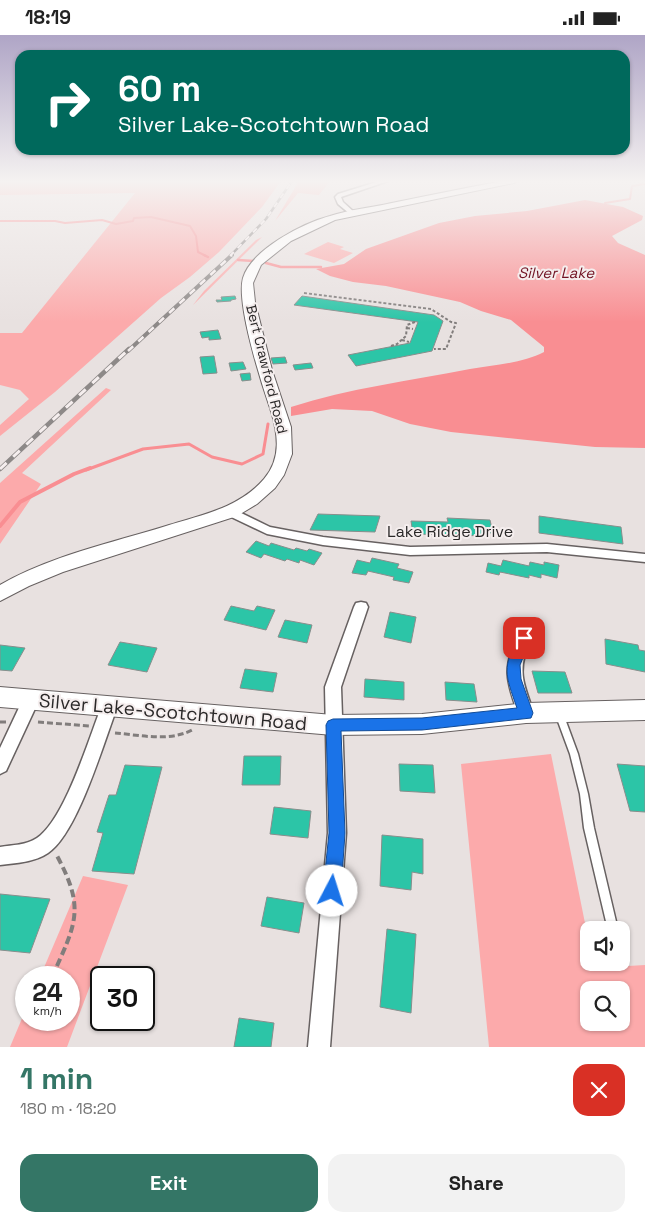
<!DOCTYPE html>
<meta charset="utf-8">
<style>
body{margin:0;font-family:"Space Grotesk",sans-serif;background:#f2f2f2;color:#222;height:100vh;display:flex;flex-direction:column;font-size:19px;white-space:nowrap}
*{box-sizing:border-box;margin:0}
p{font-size:16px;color:#767676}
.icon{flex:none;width:28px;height:28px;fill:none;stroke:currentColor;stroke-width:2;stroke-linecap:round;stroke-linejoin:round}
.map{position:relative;height:1012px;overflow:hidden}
.drawer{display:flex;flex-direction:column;background:#fff;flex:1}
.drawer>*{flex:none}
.top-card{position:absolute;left:15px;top:15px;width:615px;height:105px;border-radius:15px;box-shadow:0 1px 4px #0004;background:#00695c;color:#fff;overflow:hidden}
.fabs{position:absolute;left:580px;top:886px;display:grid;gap:10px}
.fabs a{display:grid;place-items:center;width:50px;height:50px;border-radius:10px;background:#fff;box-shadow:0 1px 4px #0004;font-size:25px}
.speed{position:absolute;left:15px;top:931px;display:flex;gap:10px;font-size:25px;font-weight:700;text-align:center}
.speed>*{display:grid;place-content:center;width:65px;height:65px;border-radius:50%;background:#fff;box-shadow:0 1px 4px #0004;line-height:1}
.speed small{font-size:12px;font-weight:400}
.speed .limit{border:2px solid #111;border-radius:8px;background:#fff;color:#111}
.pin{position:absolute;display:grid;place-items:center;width:42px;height:42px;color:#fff;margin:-21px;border-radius:10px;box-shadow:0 2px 8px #0006}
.me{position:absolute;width:55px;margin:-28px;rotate:5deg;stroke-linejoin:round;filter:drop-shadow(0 0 4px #0008)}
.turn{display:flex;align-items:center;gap:18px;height:105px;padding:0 20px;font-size:22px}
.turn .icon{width:65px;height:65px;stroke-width:2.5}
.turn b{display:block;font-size:35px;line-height:42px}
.round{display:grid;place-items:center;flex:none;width:52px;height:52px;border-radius:15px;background:#f2f2f2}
.overview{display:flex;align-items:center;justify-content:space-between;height:85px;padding:0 20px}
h1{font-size:30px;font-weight:800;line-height:38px;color:#347666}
.button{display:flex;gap:10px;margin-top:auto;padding:10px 20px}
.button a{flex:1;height:58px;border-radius:15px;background:#347666;color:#fff;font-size:20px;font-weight:800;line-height:58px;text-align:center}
.button a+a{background:#f2f2f2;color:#222}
.status{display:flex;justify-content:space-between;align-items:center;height:35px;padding:0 25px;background:#fff;direction:ltr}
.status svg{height:14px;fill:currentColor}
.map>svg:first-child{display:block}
.green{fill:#fcaaab;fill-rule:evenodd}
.water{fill:#f98e92}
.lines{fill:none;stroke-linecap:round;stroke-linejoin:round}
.stream-far3{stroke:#f98e92;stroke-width:2}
.stream-far2{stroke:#f98e92;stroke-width:2.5}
.stream-far1{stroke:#f98e92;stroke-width:3}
.stream{stroke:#f98e92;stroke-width:4}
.building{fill:#2cc5a7;stroke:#888e8c}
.lane-casing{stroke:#676161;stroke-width:3}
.street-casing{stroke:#676161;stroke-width:3}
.secondary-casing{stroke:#676161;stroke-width:2}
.path-far2{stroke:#817d7c;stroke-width:2;stroke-dasharray:3 2;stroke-linecap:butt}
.path-far1{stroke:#817d7c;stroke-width:3;stroke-dasharray:6 3;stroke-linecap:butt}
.path{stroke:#817d7c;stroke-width:4;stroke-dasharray:8 4;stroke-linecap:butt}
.lane{fill:#fff;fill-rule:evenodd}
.street{fill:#fff;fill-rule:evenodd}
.secondary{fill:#fff;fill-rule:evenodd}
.rail-far2-casing{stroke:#8d8988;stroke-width:2.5}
.rail-far1-casing{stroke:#8d8988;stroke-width:4}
.rail-casing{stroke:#8d8988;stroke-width:4.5}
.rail-far2{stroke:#f5eeee;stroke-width:2;stroke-dasharray:5.5;stroke-linecap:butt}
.rail-far1{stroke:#f5eeee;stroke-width:2.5;stroke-dasharray:7;stroke-linecap:butt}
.rail{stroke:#f5eeee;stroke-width:3;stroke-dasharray:9;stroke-linecap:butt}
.route{fill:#1a73e8;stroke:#114b97}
.labels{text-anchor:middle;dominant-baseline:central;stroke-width:4;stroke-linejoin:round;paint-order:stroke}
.far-street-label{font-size:14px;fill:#2a2828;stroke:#f5eeee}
.far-water-label{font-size:15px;font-style:italic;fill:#721323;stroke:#f5eeee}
.street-label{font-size:16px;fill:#2a2828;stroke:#f5eeee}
.near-street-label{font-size:19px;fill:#2a2828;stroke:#f5eeee}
</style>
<div class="status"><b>18:19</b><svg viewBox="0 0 49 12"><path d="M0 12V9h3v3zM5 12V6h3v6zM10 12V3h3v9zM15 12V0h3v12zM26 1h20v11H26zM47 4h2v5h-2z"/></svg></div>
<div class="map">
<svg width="645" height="1012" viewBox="0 0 645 1012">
<rect width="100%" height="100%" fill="#e8e1e0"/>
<path class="green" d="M0 146H281L262 172 219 217 190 242 161 263 55 357 0 401V390L29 364 20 355 0 350V298H22L135 158 0 160Z
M299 146H330L319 160 298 158 275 186Z
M262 202 193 270 204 256 256 205Z
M328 207 344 212 340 214 353 218 334 228 304 219Z
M106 353 111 355 22 438 41 449 0 509V448Z
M551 719 589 908V928H593L594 933 645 930V1012H489L461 729ZM589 955H621V988H589Z
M83 841 128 850 67 1012H10L26 974V985H69V942H40Z"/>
<path class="water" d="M585 165 623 172 643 181 642 185 612 201 618 208 645 220V413L595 412 451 397 410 389 372 376 332 374 291 381V372C349 353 410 346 470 334 494 330 523 328 544 317V312L511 285 481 276 460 267 386 251 353 247 330 241 316 234 344 229 366 214 439 188 475 181 527 176Z"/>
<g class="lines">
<path class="stream-far3" d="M605 168 630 164 632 151 645 149
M0 186H55L65 188 102 185 116 189 133 186 134 183 151 182 190 191 196 201 198 217 206 221"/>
<path class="stream-far2" d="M204 220 208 222
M238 225 254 226
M266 228 281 232H321"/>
<path class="stream-far1" d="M86 435 143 414 189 409 212 422 242 429 263 419 268 389"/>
<path class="stream" d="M0 491 20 467 74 439 90 433"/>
</g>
<path class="building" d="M235 261 236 264 231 265V266L217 267 216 265H222L221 262Z
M302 261 434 280 443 286 432 316 356 331 348 320 410 308 418 287 294 270Z
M218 295 221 304 209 305V302L202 303 200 297Z
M214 321 217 338 203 339 200 322Z
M285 322 287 328 273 329 271 323Z
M243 327 246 334 231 336 229 328Z
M311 328 313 333 295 335 293 330Z
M250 338 251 345 242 346 240 339Z
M318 479 380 481 375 497 310 495Z
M539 481 621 492 623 509 539 498Z
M447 483 490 485 493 498H487V501L413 499 411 486 448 487Z
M256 506 269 511 271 508 294 515 296 513 307 516 309 514 322 518 314 530 300 525 299 528 287 524 285 526 264 519 261 523 246 517Z
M372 523 399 529 397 533 413 537 409 548 393 545 394 542 368 536 366 540 352 538 357 525 370 528Z
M503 525 529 531 530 527 544 530V527L559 530 557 543 541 539V543L529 540V543L500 537 499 540 486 537 488 528 501 531Z
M231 571 254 576 257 571 275 575 266 595 224 585Z
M390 577 416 582 411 608 384 602Z
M285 585 312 590 307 608 278 602Z
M605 604 638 610 639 615 645 616V637L606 629Z
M120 607 157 613 147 637 108 630Z
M0 610 25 613 12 636 0 635Z
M245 634 277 638 273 657 240 653Z
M532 636 565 637 572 658H538Z
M365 644 404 647V665L364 662Z
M445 647 474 649 477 667 446 665Z
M244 721H281L280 750H242Z
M399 729 433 730 435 758 400 756Z
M617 729 645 731V777L630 776Z
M125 730 162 732 134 839 92 836 103 798 97 797 109 760H116Z
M274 772 311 776 308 803 270 799Z
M382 800 423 804V839L412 837 411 855 380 851Z
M0 859 50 864 30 918 0 915Z
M267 862 304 868 299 898 261 891Z
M387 894 416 899 411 978 380 972Z
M239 983 274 988 271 1012H234Z"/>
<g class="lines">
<g class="lane-casing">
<path id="lane" d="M560 678 563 679 564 681 578 719 588 759 594 793 618 895H608L584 793 580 759 570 719 556 681 557 679Z"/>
</g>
<g class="street-casing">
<path id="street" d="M380 146H388L341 162 343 167 354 177V179H350L338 169 335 162 338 159Z
M231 473 270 492 323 502 410 512 547 509 645 519V527L547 517 410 520 323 510 267 499 227 480 225 477Z
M361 567 366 568 368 572 341 652 346 798 330 1012H308L328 798 325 652 354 572 356 568Z
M524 597 529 599 531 603C517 634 522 647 534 678L532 683 526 685 520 683 518 678C506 646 502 631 519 599Z
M31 659 37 660 39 665 6 736 0 739V713L25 660Z
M110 663 116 665 118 670C104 706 78 798 48 818 35 827 16 828 0 830V812C12 810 27 810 37 803 65 784 89 703 102 670L104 665Z"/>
</g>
<g class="secondary-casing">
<path id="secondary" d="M503 146H518L514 148 335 185 291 206 261 230 253 248 255 267 272 335 291 392 292 419 284 440 275 453 257 469 237 481 63 537 29 551 0 566V550C50 521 111 508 166 491 201 480 239 473 264 444 282 423 278 398 270 373 261 347 236 268 243 243 251 215 303 188 330 181 348 175 368 173 387 169 426 161 464 153 503 146Z
M0 652 333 680 422 679 526 668 645 665V685L526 688 422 699 333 700 0 672Z"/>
</g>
<path class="path-far2" d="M304 258 431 274 451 287 456 288 446 314H434
M407 293 413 294
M402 305 409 307
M391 311 397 309 406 301 407 290 415 287"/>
<path class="path-far1" d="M0 687H6
M38 687 89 691
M115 698C140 700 169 707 192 695"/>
<path class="path" d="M52 942C76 888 86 874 56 819"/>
<use href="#lane" class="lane"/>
<use href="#street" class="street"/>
<use href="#secondary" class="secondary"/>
<g class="rail-far2-casing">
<path id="rail-far2" d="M230 221 266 184 292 146"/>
</g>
<g class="rail-far1-casing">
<path id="rail-far1" d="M128 316 232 220"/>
</g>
<g class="rail-casing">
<path id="rail" d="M0 434 129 314"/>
</g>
<use href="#rail-far2" class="rail-far2"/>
<use href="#rail-far1" class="rail-far1"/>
<use href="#rail" class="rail"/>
</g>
<linearGradient id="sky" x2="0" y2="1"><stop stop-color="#afa5c6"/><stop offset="0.51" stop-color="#f5f2f1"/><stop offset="1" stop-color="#f5f2f1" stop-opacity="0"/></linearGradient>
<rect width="645" height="287" fill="url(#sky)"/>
<path class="route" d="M524 598 529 600 531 603 520 630 521 644 533 678 531 683 422 695 341 696 345 798 341 856 338 863 332 865 326 863 323 856 329 798 326 690 328 686 333 684 422 683 517 673C505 639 502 633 519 600Z"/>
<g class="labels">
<g class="far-street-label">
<text transform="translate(267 334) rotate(76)">Bert Crawford Road</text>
</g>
<g class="far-water-label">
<text x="556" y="237">Silver Lake</text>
</g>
<g class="street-label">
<text x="450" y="496">Lake Ridge Drive</text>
</g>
<g class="near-street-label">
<text transform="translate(173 677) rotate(5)">Silver Lake-Scotchtown Road</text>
</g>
</g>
</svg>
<div class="fabs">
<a><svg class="icon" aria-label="sound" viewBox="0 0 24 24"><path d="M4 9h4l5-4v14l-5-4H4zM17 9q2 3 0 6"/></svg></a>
<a><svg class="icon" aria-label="search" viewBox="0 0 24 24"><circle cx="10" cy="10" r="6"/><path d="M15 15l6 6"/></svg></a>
</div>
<div class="speed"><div>24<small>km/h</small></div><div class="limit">30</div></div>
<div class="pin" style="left:524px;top:603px;background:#d93025"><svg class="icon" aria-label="arrive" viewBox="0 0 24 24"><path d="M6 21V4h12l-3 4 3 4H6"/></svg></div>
<svg class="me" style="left:332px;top:856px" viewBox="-20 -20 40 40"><circle r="19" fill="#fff"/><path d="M0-13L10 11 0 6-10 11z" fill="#1a73e8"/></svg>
<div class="top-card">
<div class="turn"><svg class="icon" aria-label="right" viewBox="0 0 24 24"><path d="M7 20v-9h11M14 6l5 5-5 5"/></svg><div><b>60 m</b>Silver Lake-Scotchtown Road</div></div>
</div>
</div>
<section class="drawer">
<div class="overview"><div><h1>1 min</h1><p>180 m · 18:20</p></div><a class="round" style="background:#d93025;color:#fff"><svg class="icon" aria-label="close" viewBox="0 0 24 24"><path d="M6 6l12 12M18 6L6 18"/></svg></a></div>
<div class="button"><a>Exit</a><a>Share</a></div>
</section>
